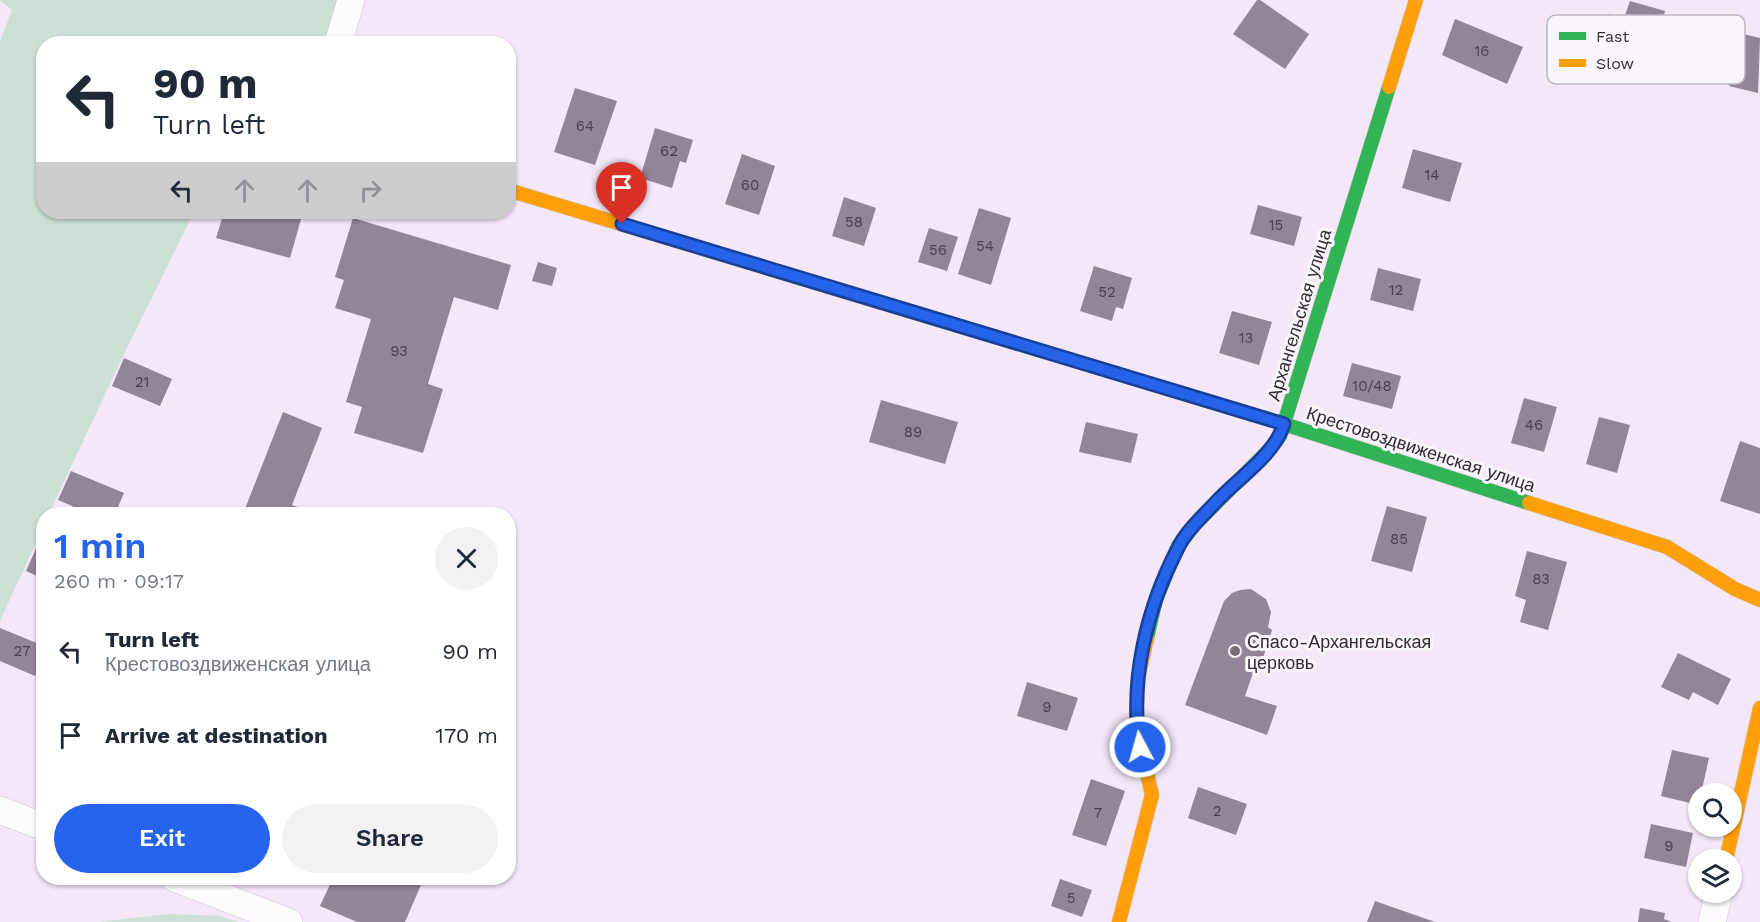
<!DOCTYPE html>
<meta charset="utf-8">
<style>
body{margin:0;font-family:"Work Sans",sans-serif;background:#f2f2f3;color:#1f2937;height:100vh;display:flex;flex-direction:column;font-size:22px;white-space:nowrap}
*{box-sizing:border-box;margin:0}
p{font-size:20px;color:#747a83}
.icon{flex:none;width:33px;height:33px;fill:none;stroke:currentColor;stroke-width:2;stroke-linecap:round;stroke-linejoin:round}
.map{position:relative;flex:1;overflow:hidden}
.sheet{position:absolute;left:36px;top:507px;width:480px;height:378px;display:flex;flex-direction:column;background:#fff;border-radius:24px;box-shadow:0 2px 4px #0004}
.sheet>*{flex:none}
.guide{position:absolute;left:36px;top:36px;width:480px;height:183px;border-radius:24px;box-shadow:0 2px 4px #0004;background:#fff;color:#1f2937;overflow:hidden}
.tools{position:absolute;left:1688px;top:783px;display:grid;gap:12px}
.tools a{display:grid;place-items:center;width:54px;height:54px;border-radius:50%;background:#fff;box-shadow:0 2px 4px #0004;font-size:30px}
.pin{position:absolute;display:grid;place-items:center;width:51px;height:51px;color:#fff;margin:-62px -26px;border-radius:50% 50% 50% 0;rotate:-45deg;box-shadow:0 0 6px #0007}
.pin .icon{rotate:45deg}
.me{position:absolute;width:66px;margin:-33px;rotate:354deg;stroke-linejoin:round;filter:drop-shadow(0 0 4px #0008)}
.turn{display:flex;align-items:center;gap:21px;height:126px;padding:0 18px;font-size:27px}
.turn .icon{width:78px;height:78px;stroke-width:2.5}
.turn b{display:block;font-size:42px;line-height:51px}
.lanes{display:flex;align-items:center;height:57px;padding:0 18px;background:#0003;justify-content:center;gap:30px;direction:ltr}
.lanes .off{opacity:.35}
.round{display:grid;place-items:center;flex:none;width:63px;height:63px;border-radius:32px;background:#f2f2f3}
.head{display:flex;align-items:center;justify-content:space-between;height:102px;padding:0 18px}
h1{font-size:36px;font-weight:600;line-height:45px;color:#2563eb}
.action{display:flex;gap:12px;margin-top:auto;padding:12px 18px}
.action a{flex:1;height:69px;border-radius:36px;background:#2563eb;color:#fff;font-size:24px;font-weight:600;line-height:69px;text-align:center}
.action a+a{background:#f2f2f3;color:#1f2937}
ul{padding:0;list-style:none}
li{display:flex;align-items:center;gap:18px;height:84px;padding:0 18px}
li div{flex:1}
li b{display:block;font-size:22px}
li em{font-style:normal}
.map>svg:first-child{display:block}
.green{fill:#cce0d6}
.building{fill:#928597}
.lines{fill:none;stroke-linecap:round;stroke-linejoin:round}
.street-casing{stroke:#cec5d2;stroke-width:28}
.fast-casing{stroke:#cec5d2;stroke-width:15}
.slow-casing{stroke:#cec5d2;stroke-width:15}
.street{stroke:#fdfbfe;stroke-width:27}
.fast{stroke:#30b455;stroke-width:14}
.slow{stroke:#ff9f0a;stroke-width:14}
.route-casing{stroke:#184099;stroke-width:15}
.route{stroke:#2563eb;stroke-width:10}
.poi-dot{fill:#766c79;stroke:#f9f5fb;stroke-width:2}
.labels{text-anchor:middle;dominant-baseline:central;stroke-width:6;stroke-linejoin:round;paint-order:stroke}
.number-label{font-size:15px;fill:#4a414e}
.street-label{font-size:18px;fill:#322a35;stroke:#f9f5fb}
.poi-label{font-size:18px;fill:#322a35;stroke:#f9f5fb;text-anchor:start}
.key{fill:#f9f5fb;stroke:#bdb8c0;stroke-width:1.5}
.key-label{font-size:16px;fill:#322a35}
</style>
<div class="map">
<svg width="1760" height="922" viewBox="0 0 1760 922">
<rect width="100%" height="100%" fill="#f3e7f8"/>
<path class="green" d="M0 0H346L333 43 44 44V212H194L122 358 49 514H44L43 527 0 621V41L12 10Z
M169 914 220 916 238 922H99Z"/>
<path class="building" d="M1257 0H1260L1309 34 1285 69 1233 34Z
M1630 1 1665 11 1651 58 1600 43 1608 14 1624 18Z
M1455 19 1523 47 1507 84 1442 55Z
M1743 34 1760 38 1758 93 1729 86Z
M575 88 617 101 595 165 554 152Z
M655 128 693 140 686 163 680 161 672 188 640 178Z
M1413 149 1462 163 1450 202 1402 188Z
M742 154 775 166 759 215 725 204Z
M844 197 876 208 864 246 832 236Z
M1258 205 1302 217 1294 246 1250 234Z
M979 208 1011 218 991 285 958 274Z
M224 212H303L290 258 216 238Z
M353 218 511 265 498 310 454 297 428 384 443 389 423 453 354 433 362 407 346 402 371 319 335 308 344 280 335 277Z
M929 228 958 237 947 271 918 262Z
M538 262 557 268 552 286 532 281Z
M1094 266 1132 278 1123 309 1116 307 1112 321 1080 311Z
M1378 268 1421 279 1413 311 1370 300Z
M1232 311 1272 322 1259 365 1219 353Z
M124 358 172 379 160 406 112 386Z
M1352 363 1401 376 1392 409 1343 396Z
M1524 398 1557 407 1544 452 1511 443Z
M881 400 958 422 945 464 869 442Z
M283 412 322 428 292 505 317 514H243Z
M1599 417 1630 425 1617 473 1586 464Z
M1086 422 1138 434 1131 463 1079 452Z
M1740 441 1760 448V514L1720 501Z
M71 471 124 493 115 514H91L58 500Z
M1387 506 1427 517 1412 572 1371 561Z
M39 542 44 544V579L26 571Z
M1527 551 1567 562 1548 630 1520 622 1526 600 1515 596Z
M1251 589 1266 599 1271 612 1268 627 1272 630 1258 674 1253 673 1245 696 1277 706 1267 735 1185 705 1224 601 1232 593 1240 590Z
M0 628 44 646V656L35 676 0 661Z
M1678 653 1731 679 1718 705 1693 692 1689 700 1661 687Z
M1027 682 1078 698 1067 731 1017 716Z
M1672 750 1709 758 1701 794H1698V805L1661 796Z
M1091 779 1125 791 1106 846 1072 835Z
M1198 787 1247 804 1236 835 1188 818Z
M1651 824 1693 833 1686 867 1644 858Z
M333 878H424L405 922H357L320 906Z
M1060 879 1092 890 1082 917 1051 906Z
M1375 901 1435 922H1367Z
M1640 908 1665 913 1664 919 1672 922H1638Z"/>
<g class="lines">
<g class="street-casing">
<path id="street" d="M338 44 351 0
M0 810 44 827
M174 878 289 922
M1712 922 1719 892"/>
</g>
<g class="fast-casing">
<path id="fast" d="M962 327 1284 424 1529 503
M1147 638 1156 599 1178 546 1196 523 1268 451 1280 436 1389 87"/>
</g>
<g class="slow-casing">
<path id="slow" d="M1389 87 1416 0
M508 190 962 327
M1529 503 1667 547 1735 589 1760 600
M1726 860 1760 708
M1119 922 1152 795 1136 725 1138 678 1147 638"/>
</g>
<use href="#street" class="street"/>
<use href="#fast" class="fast"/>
<use href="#slow" class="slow"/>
</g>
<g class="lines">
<g class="route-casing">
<path id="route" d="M622 224 1284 424C1274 456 1238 478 1216 502 1203 516 1186 531 1178 548 1147 607 1129 681 1140 747"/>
</g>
<use href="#route" class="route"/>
</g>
<circle class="poi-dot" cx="1235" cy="651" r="6"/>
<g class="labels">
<g class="number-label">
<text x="1482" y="51">16</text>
<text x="585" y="126">64</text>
<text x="669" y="151">62</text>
<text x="1432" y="175">14</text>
<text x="750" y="185">60</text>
<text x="854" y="222">58</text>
<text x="1276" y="225">15</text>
<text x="985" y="246">54</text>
<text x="938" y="250">56</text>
<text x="1396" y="290">12</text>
<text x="1107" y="292">52</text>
<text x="1246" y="338">13</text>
<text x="399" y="351">93</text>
<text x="142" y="382">21</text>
<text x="1372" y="386">10/48</text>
<text x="1534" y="425">46</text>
<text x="913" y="432">89</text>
<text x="1399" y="539">85</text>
<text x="1541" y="579">83</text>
<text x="22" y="651">27</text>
<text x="1047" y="707">9</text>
<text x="1217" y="811">2</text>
<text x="1098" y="813">7</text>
<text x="1669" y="846">9</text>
<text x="1071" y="898">5</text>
</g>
<g class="street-label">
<text transform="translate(1299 315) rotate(-73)">Архангельская улица</text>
<text transform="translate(1421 449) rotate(18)">Крестовоздвиженская улица</text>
</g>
<g class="poi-label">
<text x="1247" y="641">Спасо-Архангельская<tspan x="1247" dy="21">церковь</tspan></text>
</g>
</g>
<rect x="1547" y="15" width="198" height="69" rx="9" class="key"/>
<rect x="1559" y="32" width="27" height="8" fill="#30b455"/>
<rect x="1559" y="59" width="27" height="8" fill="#ff9f0a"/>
<g class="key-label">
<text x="1596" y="42">Fast</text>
<text x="1596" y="69">Slow</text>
</g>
</svg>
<div class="tools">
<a><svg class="icon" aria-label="search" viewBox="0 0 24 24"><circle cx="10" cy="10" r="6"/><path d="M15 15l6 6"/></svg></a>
<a><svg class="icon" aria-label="layers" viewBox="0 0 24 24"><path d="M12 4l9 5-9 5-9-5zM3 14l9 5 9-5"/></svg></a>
</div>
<div class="pin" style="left:622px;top:224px;background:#d93025"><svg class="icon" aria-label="arrive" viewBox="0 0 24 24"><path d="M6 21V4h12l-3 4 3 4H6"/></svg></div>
<svg class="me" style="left:1140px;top:747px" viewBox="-20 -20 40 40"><circle r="17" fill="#2563eb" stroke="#fff" stroke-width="3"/><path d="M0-11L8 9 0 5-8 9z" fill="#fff"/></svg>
<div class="guide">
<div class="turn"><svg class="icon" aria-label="left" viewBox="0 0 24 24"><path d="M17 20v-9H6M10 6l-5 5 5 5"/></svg><div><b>90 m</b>Turn left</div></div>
<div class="lanes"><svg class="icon" aria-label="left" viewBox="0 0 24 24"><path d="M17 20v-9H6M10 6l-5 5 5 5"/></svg><svg class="icon off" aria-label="ahead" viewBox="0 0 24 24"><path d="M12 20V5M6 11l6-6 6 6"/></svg><svg class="icon off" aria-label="ahead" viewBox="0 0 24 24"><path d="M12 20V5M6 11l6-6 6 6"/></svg><svg class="icon off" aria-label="right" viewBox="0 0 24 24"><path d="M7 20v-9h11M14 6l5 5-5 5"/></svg></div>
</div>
<section class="sheet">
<div class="head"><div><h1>1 min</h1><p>260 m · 09:17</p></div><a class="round"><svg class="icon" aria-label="close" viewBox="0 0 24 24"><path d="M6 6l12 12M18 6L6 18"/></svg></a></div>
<ul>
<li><svg class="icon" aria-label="left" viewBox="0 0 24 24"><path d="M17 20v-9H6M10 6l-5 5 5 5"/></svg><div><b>Turn left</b><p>Крестовоздвиженская улица</p></div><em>90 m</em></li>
<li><svg class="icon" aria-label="arrive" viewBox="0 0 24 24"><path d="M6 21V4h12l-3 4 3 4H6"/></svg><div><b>Arrive at destination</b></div><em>170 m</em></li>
</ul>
<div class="action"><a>Exit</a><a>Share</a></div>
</section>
</div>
